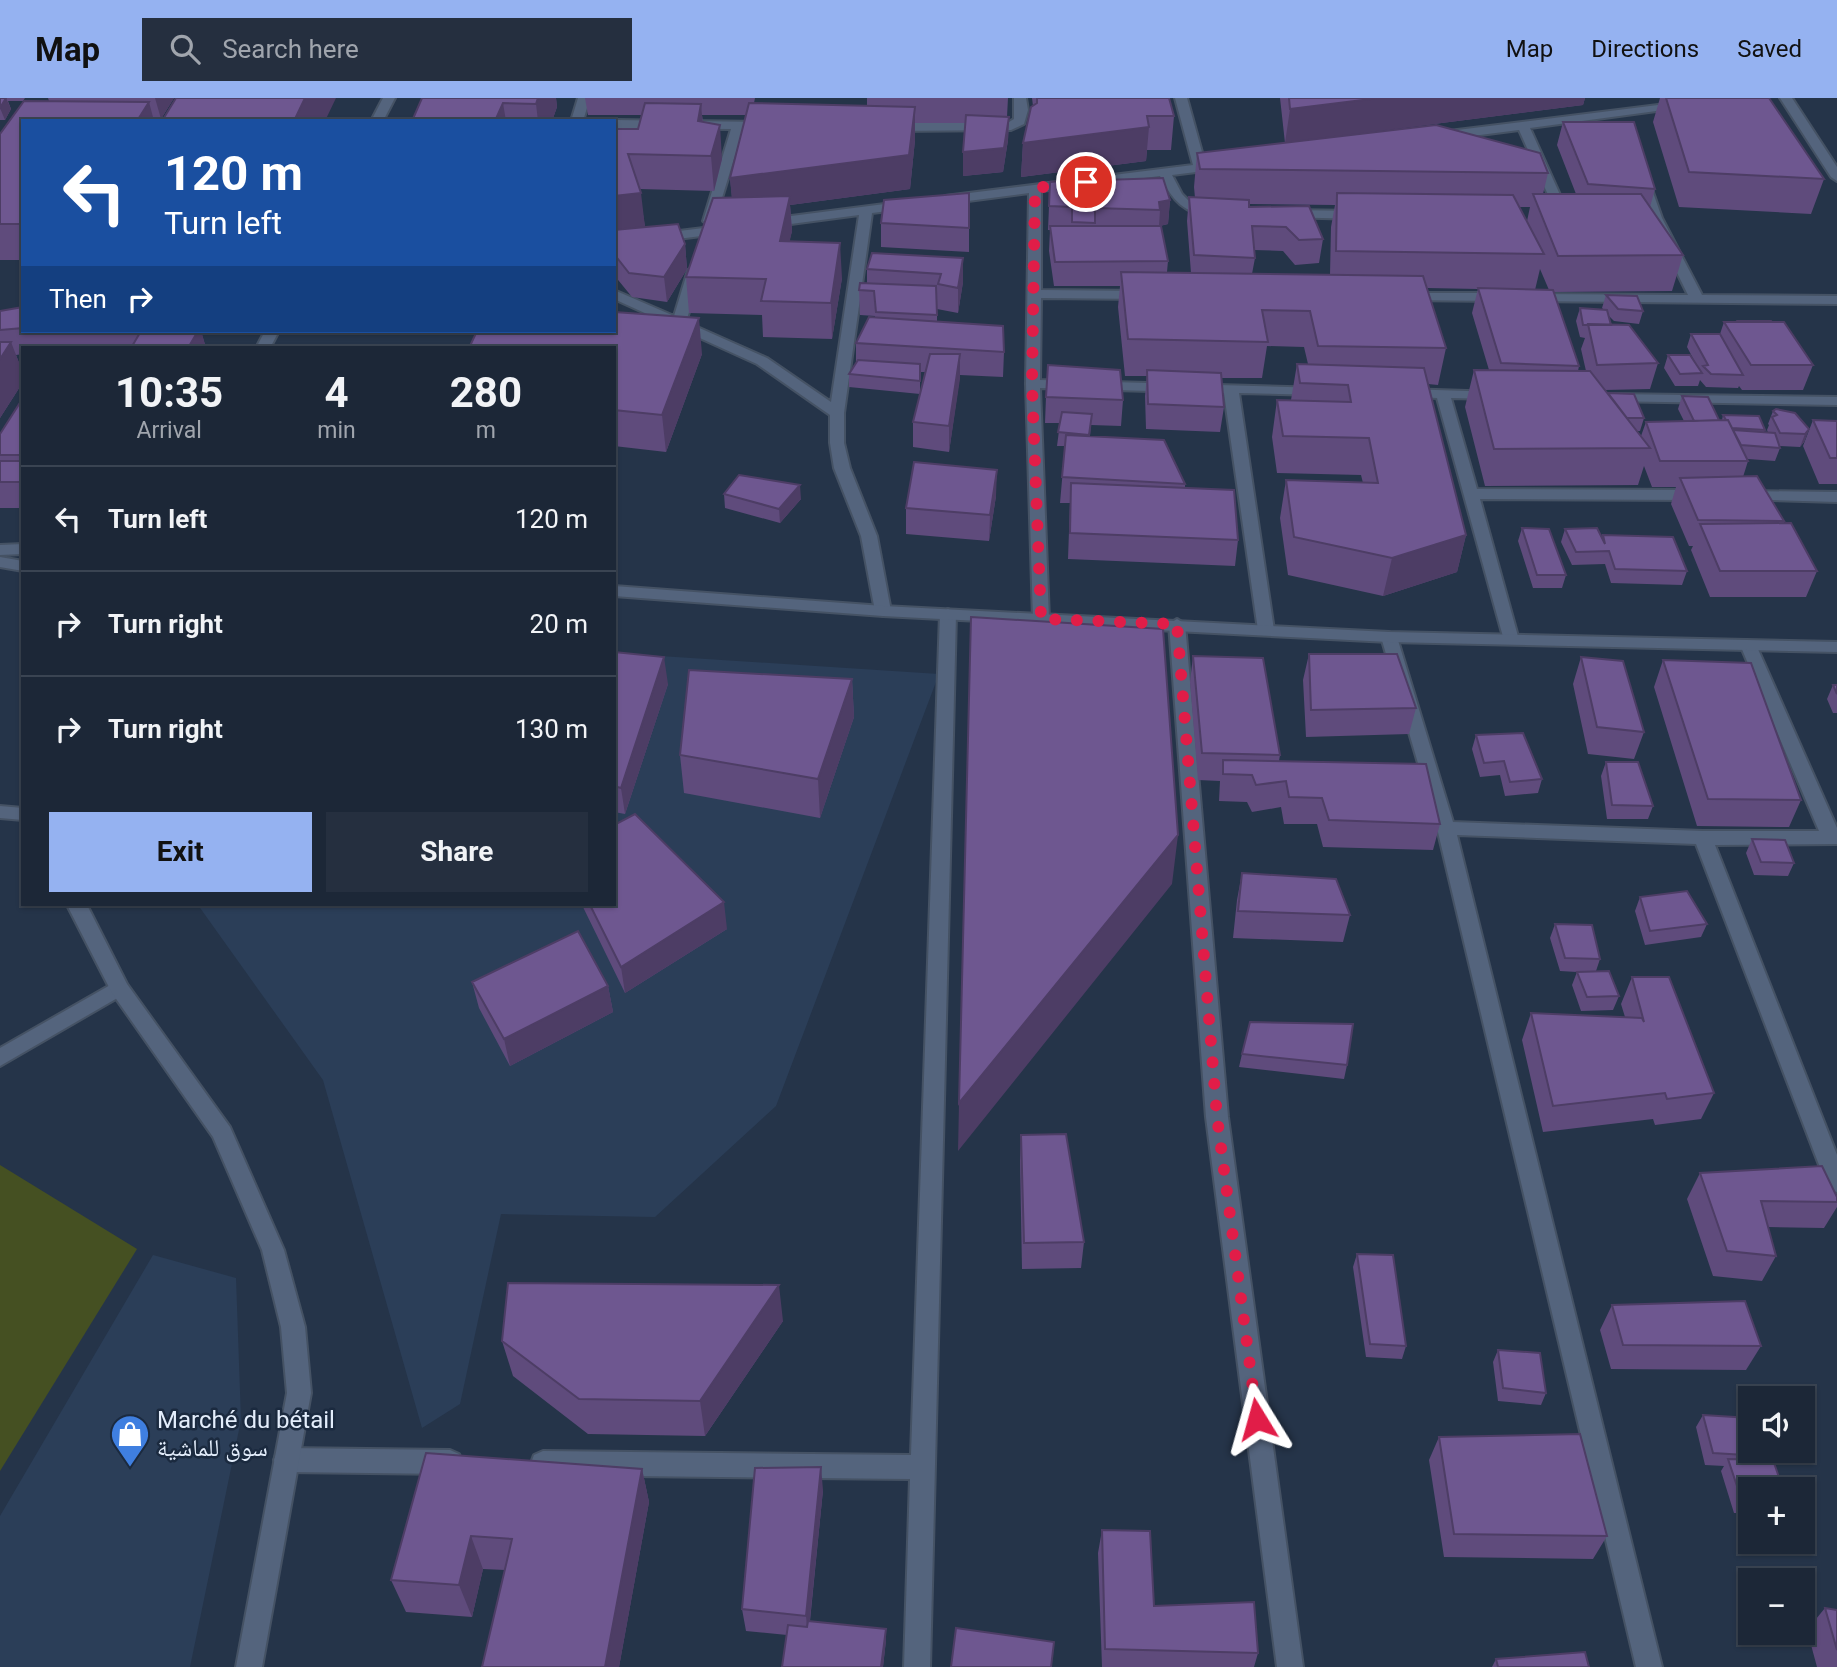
<!DOCTYPE html>
<meta charset="utf-8">
<style>
body{margin:0;font-family:Roboto,"Noto Naskh Arabic",sans-serif;background:#252f3f;color:#f1f3f6;height:100vh;display:flex;flex-direction:column;font-size:26px;white-space:nowrap}
*{box-sizing:border-box;margin:0}
p{font-size:23px;color:#a0a5ad}
.icon{flex:none;width:38px;height:38px;fill:none;stroke:currentColor;stroke-width:2;stroke-linecap:round;stroke-linejoin:round}
.map{position:relative;flex:1;overflow:hidden}
.details{position:absolute;left:21px;top:248px;width:595px;height:560px;display:flex;flex-direction:column;background:#1c2737;border-radius:0px;box-shadow:0 2px 5px #0004,0 0 0 2px #3a4452}
.details>*{flex:none}
.banner{position:absolute;left:21px;top:21px;width:595px;height:214px;border-radius:0px;box-shadow:0 2px 5px #0004,0 0 0 2px #3a4452;background:#1a4fa0;color:#fff;overflow:hidden}
.fabs{position:absolute;left:1738px;top:1288px;display:grid;gap:14px}
.fabs a{display:grid;place-items:center;width:77px;height:77px;border-radius:0px;background:#1c2737;box-shadow:0 2px 5px #0004,0 0 0 2px #3a4452;font-size:35px}
.pin{position:absolute;display:grid;place-items:center;width:60px;height:60px;color:#fff;margin:-30px;border:4px solid #fff;border-radius:50%;box-shadow:0 2px 7px #0007}
.me{position:absolute;width:77px;margin:-38px;rotate:352deg;stroke-linejoin:round;filter:drop-shadow(0 0 5px #0008)}
.turn{display:flex;align-items:center;gap:24px;height:147px;padding:0 28px;font-size:32px}
.turn .icon{width:91px;height:91px;stroke-width:2.5}
.turn b{display:block;font-size:49px;line-height:60px}
.then{display:flex;align-items:center;height:66px;padding:0 28px;background:#0003;gap:14px;font-size:26px}
.eta{display:flex;justify-content:space-evenly;align-items:center;height:119px;text-align:center}
.eta b{font-size:42px;font-weight:700;line-height:49px}
.button{display:flex;gap:14px;margin-top:auto;padding:14px 28px}
.button a{flex:1;height:80px;border-radius:0px;background:#95b2f1;color:#111;font-size:28px;font-weight:700;line-height:80px;text-align:center}
.button a+a{background:#252f3f;color:#f1f3f6}
ul{padding:0;list-style:none}
li{display:flex;align-items:center;gap:21px;height:105px;padding:0 28px;border-top:2px solid #3a4452}
li div{flex:1}
li b{display:block;font-size:26px}
li em{font-style:normal}
header{display:flex;align-items:center;gap:42px;box-sizing:border-box;height:98px;padding:0 35px;background:#95b2f1;color:#111}
header strong{font-size:33px}
nav{display:flex;gap:38px;margin-inline-start:auto;font-size:24px}
.search{width:490px;height:63px;background:#252f3f;display:flex;align-items:center;gap:18px;box-sizing:border-box;padding:0 24px;border-radius:0px;color:#a0a5ad;font-size:26px}
.map>svg:first-child{display:block}
.built{fill:#2b3e58}
.green{fill:#455022}
.lines{fill:none;stroke-linecap:round;stroke-linejoin:round}
.minor-casing{stroke:#455264;stroke-width:4}
.tertiary-casing{stroke:#455264;stroke-width:4}
.minor{fill:#54647d;fill-rule:evenodd}
.tertiary{fill:#54647d;fill-rule:evenodd}
.wall{fill:#5f4b7c;fill-rule:evenodd}
.shaded-wall{fill:#4d3d65}
.building{fill:#6e5790;stroke:#4d3d65;stroke-width:2}
.route{stroke:#e11d48;stroke-width:12;stroke-dasharray:0 21.6}
.labels{text-anchor:middle;dominant-baseline:central;stroke-width:5;stroke-linejoin:round;paint-order:stroke}
.near-poi-label{font-size:24px;fill:#e3edfb;stroke:#1b2a3f;text-anchor:start}
</style>
<header>
<strong>Map</strong>
<div class="search"><svg class="icon" aria-label="search" viewBox="0 0 24 24"><circle cx="10" cy="10" r="6"/><path d="M15 15l6 6"/></svg>Search here</div>
<nav><a>Map</a><a>Directions</a><a>Saved</a></nav>
</header>
<div class="map">
<svg width="1837" height="1569" viewBox="0 0 1837 1569">
<rect width="100%" height="100%" fill="#253449"/>
<path class="built" d="M614 555 939 576 776 1008 655 1119 501 1116 460 1306 422 1330 323 982 198 807H614Z
M153 1157 236 1180 241 1322 190 1569H0V1418Z"/>
<path class="green" d="M0 1067 137 1151 0 1373Z"/>
<g class="lines">
<g class="minor-casing">
<path id="minor" d="M578 0H590L583 23H571Z
M1014 0H1026L1028 12 1024 26 1011 32 892 33 886 29 892 25 1009 24 1014 21Z
M1175 0H1187L1205 65 1220 63 1226 67 1220 71 1172 77 1182 96 1191 105 1218 115 1212 119C1184 115 1173 103 1160 78L1041 93V192L1145 193 1152 197 1145 201 1041 200 1040 282 1323 290 1325 293 1323 296 1318 297 1239 295 1274 532 1266 537 1258 532 1224 295 1040 290 1049 521 1047 525H1035L1033 521 1026 286 1029 95 945 106 939 102 945 98 1193 67Z
M1682 4 1688 7 1686 9 1530 30 1570 119 1564 123 1558 119 1519 32 1441 42 1435 38 1441 34Z
M614 22 770 24 776 28 770 32 743 31 715 123 709 127 703 123 731 31 614 30Z
M1643 79 1649 83 1662 120 1702 197 1837 198V206L1527 203V197L1532 196 1688 197 1650 120 1637 83Z
M908 103 912 104V110L872 115 844 315V345L850 370 877 438 891 513 883 518 875 513 861 438 834 370 830 345V317L757 266 614 201V192L674 218 688 172 695 168 700 169 702 172 686 224 767 260 831 304 859 117 768 129 762 125 768 121Z
M1288 112 1359 113 1365 117 1359 121 1284 119V113Z
M728 127 734 131 733 134 614 149V141Z
M1406 195H1501L1508 199 1501 203 1401 202 1399 199Z
M1405 291 1498 294 1500 297 1493 301 1451 300 1477 391 1697 392 1705 397 1697 402 1480 401 1519 542 1517 546H1505L1437 300 1400 298 1398 295 1400 292Z
M1611 296 1837 299V307L1606 303 1604 300 1606 297Z
M1745 393 1837 394V404L1740 401 1737 398Z
M948 511 956 516 930 1569H904L910 1381 543 1377 534 1373 531 1365 534 1357 543 1353 911 1357 940 516Z
M1177 521 1185 526 1228 1019 1303 1569H1277L1206 1019 1169 526Z
M1389 534 1397 539 1453 724 1703 733H1819L1741 549 1749 544 1757 549 1837 730V746L1715 747 1837 1057V1094L1829 1092 1826 1085 1696 746 1457 737 1662 1569H1636L1437 730 1381 539Z
M0 708 23 710V722L0 720Z
M119 882 126 885 129 890 126 895 0 968V950Z
M286 1350 450 1352 459 1356 462 1364 459 1372 450 1376 286 1374 277 1370 274 1362 277 1354Z"/>
</g>
<g class="tertiary-casing">
<path id="tertiary" d="M383 0H395L383 23H371Z
M1780 0H1792L1837 69V83L1831 79Z
M265 233H279L270 250H256Z
M23 446V456L0 457V447Z
M0 459 23 463V473L0 469Z
M614 488 883 508 1389 534 1837 544V554L1389 544 883 518 614 498Z
M67 807H87L127 886 230 1029 284 1152 305 1229 311 1295 262 1569H236L287 1295 281 1229 262 1152 213 1039 112 895Z"/>
</g>
<use href="#minor" class="minor"/>
<use href="#tertiary" class="tertiary"/>
</g>
<path class="wall" d="M0 0H25L23 3H8L11 11 5 22H0Z
M48 0H174L161 21 23 23V162H0V36L49 3Z
M422 0H556L557 9 552 23H412Z
M585 0H755L754 5 867 8V0H1008L1007 19H1009L1008 42 1003 74 963 78 965 25H915V42L910 91 790 107 792 133 789 144 842 180 832 241 763 239 762 217 689 215 686 179 732 99 730 80 746 17H702L703 24 722 61 714 93 639 91 645 129 685 146 687 171 667 204 632 199 614 177V31H638L642 17H588Z
M1032 0H1169L1174 18 1171 52H1147L1146 63 1021 79 1023 45 1033 8Z
M1280 0H1585L1583 7 1285 45Z
M1660 0H1769L1824 81 1811 116 1679 109 1653 24Z
M1563 24 1655 91 1650 109 1683 157 1672 193 1553 194 1579 268 1578 273H1586L1581 251 1585 240 1580 239 1576 223 1580 210 1604 212 1602 210 1606 197 1643 213 1639 226 1614 223 1608 217 1611 227 1658 265 1650 291 1605 292 1608 295 1644 320 1640 333H1637L1641 338 1646 324 1684 323 1678 311 1682 298 1719 322H1722L1723 317 1765 332 1764 334H1768L1767 332 1769 327 1768 326 1773 313 1809 331 1804 344 1800 349 1780 348V350L1775 363 1748 361V363L1743 379 1784 423V425L1817 473 1806 499H1710L1691 452 1693 448H1689L1671 406 1676 389H1652L1644 368 1638 387 1485 388 1465 309 1474 272H1489L1472 215 1478 191 1427 190 1446 250 1438 287 1428 286 1466 437 1457 474 1383 498 1288 477 1280 420 1286 382 1363 385 1361 377 1277 375 1272 339 1277 302H1291L1297 266H1308L1304 249 1267 248 1262 280H1221L1224 309 1220 334 1146 331 1145 298 1147 278H1125L1118 209 1120 188H1054L1049 153 1050 132H1048L1050 84 1104 82 1170 102 1168 126 1160 128 1168 163 1167 174 1191 175 1187 123 1189 99 1195 100 1194 89 1197 55 1548 75 1543 96H1576L1557 47ZM1249 106 1335 107 1331 129 1330 177 1252 176 1255 160 1254 152 1283 153 1295 167 1319 165 1323 141 1249 109ZM1519 109H1530L1527 123ZM1540 171 1549 192H1535Z
M881 125 969 130V154L881 149Z
M963 160V184L958 215 937 211V200V223L1004 254 1003 279 960 277 949 354 913 349V324L926 274H920V296L849 289V276L856 265V245L875 219V218L860 217 859 192 867 185V171Z
M23 209V233H201L206 250H131L132 248 98 250H23V256L16 257 23 275V284L0 320V213Z
M1724 224 1813 267 1803 292H1742L1739 288 1738 290 1706 289 1700 282 1698 288H1675L1664 270 1668 257 1695 264 1687 249 1691 236H1720Z
M614 250 702 256 666 354 614 348Z
M1046 299 1123 302 1121 328 1091 327 1090 338 1185 386V390L1238 442 1235 468 1068 461 1070 405H1060L1065 348H1057L1060 325H1045Z
M23 300V410H0V336Z
M1813 322 1837 323V386H1819L1803 348Z
M724 396 801 401 780 425 725 410Z
M996 398 989 443 906 436V410Z
M1522 430 1566 477 1562 490H1533L1518 443Z
M1565 431 1602 440 1603 437 1687 473 1682 487 1611 485 1605 466 1572 467 1561 444Z
M614 554 668 586 625 716 614 714Z
M1309 556 1416 610 1409 636 1306 639 1303 582Z
M1193 558 1280 657 1279 663 1440 726 1433 752 1323 749 1317 726H1284L1281 709 1252 714 1247 704 1219 703 1220 683 1198 682 1190 584Z
M1581 559 1644 634 1634 661 1588 656 1573 586Z
M1663 562 1801 702 1789 729 1697 728 1654 589Z
M852 581 854 619 820 720 684 695 680 657Z
M1833 587H1837V615H1833L1827 601Z
M1476 637 1542 681 1538 695 1505 698 1500 677 1480 679 1472 651Z
M1606 664 1653 708 1648 721H1607L1601 678Z
M1752 741 1794 765 1788 778 1754 777 1746 755Z
M1242 775 1350 817 1343 844 1233 840 1237 802Z
M1640 799 1707 826 1701 839 1645 847 1635 813Z
M582 807H614L727 831 625 895Z
M1555 826 1600 861 1596 873 1619 898 1613 912 1581 913 1572 887 1577 874 1560 873 1550 840Z
M1632 879 1714 995 1701 1021 1655 1027 1653 1021 1543 1034 1522 942 1531 915 1625 919 1621 906Z
M472 884 608 888 613 914 510 968 479 910Z
M1242 956 1347 967 1344 981 1239 969Z
M1021 1037 1084 1144 1081 1170 1022 1171 1020 1063Z
M1700 1075 1837 1099V1109L1824 1130 1768 1129 1776 1158 1762 1183 1713 1178 1687 1101Z
M1357 1156 1406 1248 1402 1261 1366 1259 1353 1169Z
M1612 1207 1761 1248 1746 1272 1611 1271 1600 1232Z
M783 1223 705 1338 588 1336 513 1278 502 1243Z
M1498 1252 1546 1295 1541 1307 1498 1303 1493 1264Z
M1703 1317 1778 1359 1750 1391V1415H1734L1721 1373 1724 1368 1705 1367 1696 1329Z
M1439 1339 1607 1438 1593 1461 1444 1459 1429 1362Z
M426 1355 642 1371 649 1404 619 1569H482L505 1472 483 1471 472 1519 406 1514 391 1482Z
M823 1392 810 1523 886 1531V1542L883 1569H782L787 1537 746 1533 742 1511Z
M1102 1432 1154 1508 1258 1555 1254 1569H1102L1098 1455Z
M1825 1510 1837 1512V1569H1817L1807 1532Z
M1496 1561 1589 1569H1492Z"/>
<path class="shaded-wall" d="M6 0 11 11 5 22 0 10Z
M155 0H174L161 21Z
M305 0H336L325 23H294Z
M538 0H556L557 9 552 23H538L536 6Z
M1379 0H1585L1583 7 1285 45 1290 11Z
M149 4 154 23H137Z
M503 5 506 23H495Z
M701 6 704 39 698 23Z
M915 9V42L910 91 790 107 792 133 782 179 733 114 730 80Z
M1009 19 1008 42 1003 74 963 78V54Z
M720 27 722 61 714 93 711 58Z
M1149 29 1146 63 1021 79 1023 45Z
M641 95 645 129 614 133V98Z
M1170 102 1168 126 1159 128 1160 112 1159 104Z
M840 145 842 180 832 241 831 205Z
M685 146 687 171 667 204 664 179Z
M963 160V184L958 215V190Z
M699 220 702 256 666 354 662 317Z
M198 233H201L206 250H188Z
M11 244 23 275V284L0 320V261Z
M960 256V281L949 354V328Z
M1809 331 1804 344 1800 349 1805 336Z
M997 372 996 398 989 443 990 417Z
M800 387 801 401 780 425 779 411Z
M1466 437 1457 474 1383 498 1392 460Z
M664 559 668 586 625 716 621 690Z
M852 581 854 619 820 720 818 681Z
M1178 737 1172 786 958 1053 959 1005Z
M724 804 727 831 625 895 621 869Z
M608 888 613 914 510 968 504 941Z
M779 1187 783 1223 705 1338 700 1303Z
M821 1369 823 1392 808 1540 806 1518Z
M642 1371 649 1404 619 1569H605Z
M471 1438 483 1471 472 1519 459 1487Z
M886 1531V1542L883 1569H881Z"/>
<path class="building" d="M0 0H6L0 10Z
M176 0H305L294 23H162Z
M422 0H538L536 6 503 5 495 23H412Z
M1037 0H1169L1174 18H1147L1149 29 1023 45 1031 9 1037 5Z
M1289 0H1379L1290 11Z
M1666 0H1769L1824 81 1689 74Z
M24 3 149 4 137 23H23V126H0V36Z
M645 5 701 6 698 23 720 27 711 58 628 56 641 95 614 98V31H638Z
M749 5 915 9 909 57 730 80Z
M966 17 1009 19 1004 50 963 54Z
M1563 24H1634L1655 91 1588 86Z
M1436 27 1540 55 1548 75 1200 71 1197 55Z
M1097 79 1104 82 1163 80 1170 102 1159 104 1160 112 1095 110V125L1072 124V109L1049 108 1050 84Z
M969 95V130L881 125 884 102Z
M1337 95 1513 97 1544 156 1336 153Z
M1533 96H1641L1683 157 1558 158Z
M790 98 780 143 840 145 831 205 761 203 766 181 686 179 713 100Z
M1189 99 1249 102V109L1309 108 1323 141 1299 142 1286 129 1252 128 1255 160 1194 157Z
M678 126 685 146 664 179 629 175 614 156V132Z
M1050 128H1161L1168 163 1055 164Z
M872 155 963 160 958 190 938 186 941 176 867 171Z
M1121 174 1423 178 1446 250 1318 248 1310 213 1262 212 1268 244 1128 241Z
M860 185 936 188 937 217 876 214 874 193 859 192Z
M1478 190 1553 192 1579 268 1501 265Z
M1606 197 1637 198 1643 213 1618 211Z
M23 209V230L0 232V213Z
M1580 210 1607 212 1611 227H1583Z
M614 214 699 220 662 317 614 312V250H469L477 233H614Z
M869 219 1003 228 1004 254 856 245Z
M1738 223H1771L1772 224H1739Z
M1724 224H1784L1813 267H1751Z
M1588 226 1629 227 1658 265 1597 267Z
M141 233H198L188 250H131Z
M1691 236H1720L1743 277 1711 276 1703 268 1708 267Z
M0 244H11L0 261Z
M930 256H960L949 328 913 324Z
M1668 257H1690L1702 275 1680 276Z
M858 262 920 266V283L849 276Z
M1297 266 1424 270 1466 437 1392 460 1294 439 1286 382 1378 385 1369 340 1283 338 1277 302 1351 304 1348 287 1300 285Z
M1048 267 1120 272 1123 302 1046 299Z
M1147 272 1221 275 1224 309 1148 306Z
M1474 272 1590 273 1650 350 1494 351Z
M1608 295 1634 296 1644 320H1627Z
M1682 298 1708 299 1719 322 1694 323Z
M23 300V357H0V336Z
M1776 311 1795 315 1809 331 1805 336 1780 335 1772 319 1777 317 1773 313Z
M1062 314 1092 316 1089 337 1058 334Z
M1723 317 1759 318 1765 332 1732 330 1728 322H1726Z
M1728 322 1748 363H1660L1646 324Z
M1813 322 1837 323V360H1830Z
M1733 332 1775 335 1780 350 1741 347Z
M1066 337 1164 342 1185 386 1062 379Z
M0 363H23V384H0Z
M914 364 997 372 990 417 906 410Z
M739 377 800 387 779 411 724 396Z
M1757 378 1784 423 1698 422 1680 380Z
M1071 385 1234 392 1238 442 1070 435Z
M1791 425 1817 473H1720L1700 426Z
M1522 430 1549 431 1566 477H1537Z
M1597 430 1605 446 1603 437 1673 439 1687 473 1615 471 1609 453 1576 454 1565 431Z
M971 519 1163 531 1178 737 959 1005Z
M614 554 664 559 621 690 614 688Z
M1309 556H1397L1416 610 1311 612Z
M1193 558 1263 560 1280 657 1202 655Z
M1581 559 1623 563 1644 634 1597 629Z
M1663 562 1751 565 1801 702 1708 701Z
M689 572 852 581 818 681 680 657Z
M1833 587H1837V596Z
M1523 635 1542 681 1510 684 1504 663 1484 665 1476 637Z
M1223 662 1426 666 1440 726 1329 722 1322 700 1289 699 1286 683 1256 687 1252 677 1223 676Z
M1606 664H1638L1653 708 1612 707Z
M635 716 724 804 621 869 590 807H614V727Z
M1752 741 1785 742 1794 765 1761 764Z
M1242 775 1336 781 1350 817 1238 813Z
M1687 793 1707 826 1650 833 1640 799Z
M1555 826 1592 827 1600 861 1565 860Z
M578 833 608 888 504 941 472 884Z
M1609 873 1619 898 1587 899 1577 874Z
M1632 879H1669L1714 995 1667 1001 1665 995 1553 1008 1531 915 1642 920 1644 924Z
M1250 924 1353 926 1347 967 1242 956Z
M1066 1036 1084 1144 1024 1145 1021 1037Z
M1822 1068 1837 1099V1104L1761 1103 1776 1158 1727 1153 1700 1075Z
M1357 1156 1393 1157 1406 1248 1370 1246Z
M508 1185 779 1187 700 1303 579 1301 502 1243Z
M1745 1203 1761 1248 1623 1247 1612 1207Z
M1498 1252 1540 1255 1546 1295 1503 1290Z
M1703 1317 1750 1320V1353H1776L1778 1359 1713 1355Z
M1580 1336 1607 1438 1454 1436 1439 1339Z
M426 1355 642 1371 605 1569H482L512 1441 471 1438 459 1487 391 1482Z
M1728 1361 1773 1362 1783 1391H1750V1403H1742Z
M821 1369 806 1518 742 1511 755 1370Z
M1102 1432 1150 1433 1154 1508 1254 1504 1258 1555 1105 1551Z
M1825 1510 1837 1512V1552Z
M808 1523 886 1531 881 1569H782L788 1527 807 1529Z
M956 1530 1054 1544 1051 1569H951Z
M1585 1554 1589 1569H1498L1496 1561Z"/>
<g class="lines">
<path class="route" d="M1086 84 1035 90 1032 286 1041 521 1177 526 1217 1019 1257 1321"/>
</g>
<defs>
<g id="shop-pin" transform="scale(2.0125)"><path d="M0 17L-7.5 6A9.5 9.5 0 1 1 7.5 6Z" fill="#3f7fe0" stroke="#1b2a3f"/><path d="M-5-2.5h2.3a2.7 3.5 0 0 1 5.4 0H5L5.5 6h-11ZM-1.5-2.5h3a1.5 2.3 0 0 0-3 0Z" fill="#fff"/></g>
</defs>
<g fill-rule="evenodd">
<use href="#shop-pin" x="130" y="1336"/>
</g>
<g class="labels">
<g class="near-poi-label">
<text x="157" y="1322">Marché du bétail<tspan x="157" dy="28">سوق للماشية</tspan></text>
</g>
</g>
</svg>
<div class="fabs">
<a><svg class="icon" aria-label="sound" viewBox="0 0 24 24"><path d="M4 9h4l5-4v14l-5-4H4zM17 9q2 3 0 6"/></svg></a>
<a>+</a>
<a>−</a>
</div>
<div class="pin" style="left:1086px;top:84px;background:#d93025"><svg class="icon" aria-label="arrive" viewBox="0 0 24 24"><path d="M6 21V4h12l-3 4 3 4H6"/></svg></div>
<svg class="me" style="left:1257px;top:1321px" viewBox="-20 -20 40 40"><path d="M0-17L14 15 0 8-14 15z" fill="#e11d48" stroke="#fff" stroke-width="4"/></svg>
<div class="banner">
<div class="turn"><svg class="icon" aria-label="left" viewBox="0 0 24 24"><path d="M17 20v-9H6M10 6l-5 5 5 5"/></svg><div><b>120 m</b>Turn left</div></div>
<div class="then">Then<svg class="icon" aria-label="right" viewBox="0 0 24 24"><path d="M7 20v-9h11M14 6l5 5-5 5"/></svg></div>
</div>
<section class="details">
<div class="eta">
<div><b>10:35</b><p>Arrival</p></div>
<div><b>4</b><p>min</p></div>
<div><b>280</b><p>m</p></div>
</div>
<ul>
<li><svg class="icon" aria-label="left" viewBox="0 0 24 24"><path d="M17 20v-9H6M10 6l-5 5 5 5"/></svg><div><b>Turn left</b></div><em>120 m</em></li>
<li><svg class="icon" aria-label="right" viewBox="0 0 24 24"><path d="M7 20v-9h11M14 6l5 5-5 5"/></svg><div><b>Turn right</b></div><em>20 m</em></li>
<li><svg class="icon" aria-label="right" viewBox="0 0 24 24"><path d="M7 20v-9h11M14 6l5 5-5 5"/></svg><div><b>Turn right</b></div><em>130 m</em></li>
</ul>
<div class="button"><a>Exit</a><a>Share</a></div>
</section>
</div>
